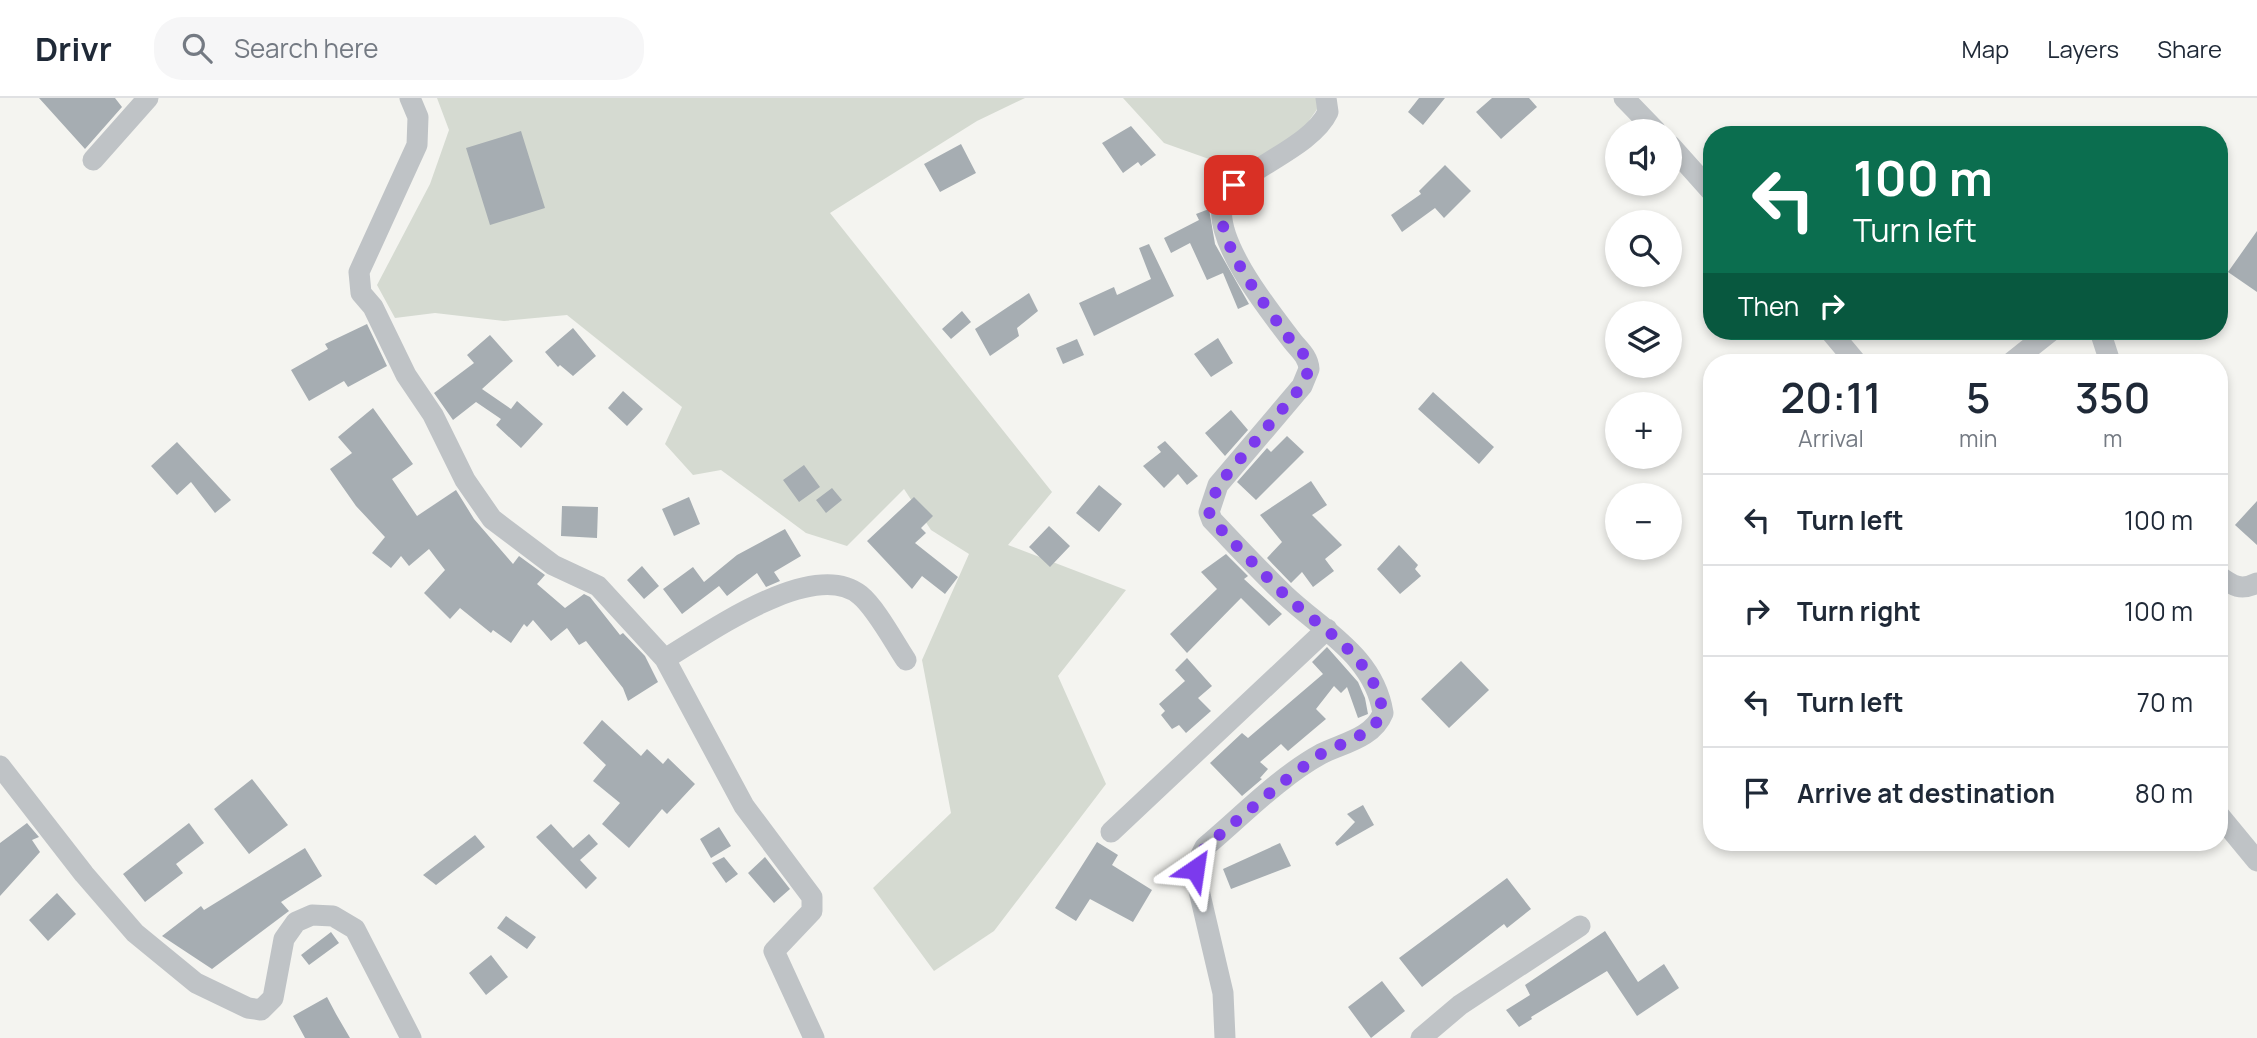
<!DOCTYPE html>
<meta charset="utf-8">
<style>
body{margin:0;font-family:Manrope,sans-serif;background:#f6f6f7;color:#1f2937;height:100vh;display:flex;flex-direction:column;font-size:26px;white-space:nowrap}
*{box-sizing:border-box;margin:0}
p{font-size:23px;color:#747a83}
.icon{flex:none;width:38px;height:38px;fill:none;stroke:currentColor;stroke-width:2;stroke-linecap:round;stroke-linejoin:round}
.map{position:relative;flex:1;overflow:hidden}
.drawer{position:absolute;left:1703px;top:256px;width:525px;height:497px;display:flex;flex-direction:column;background:#fff;border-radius:28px;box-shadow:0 4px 10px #0003}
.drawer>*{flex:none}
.guide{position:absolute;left:1703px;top:28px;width:525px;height:214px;border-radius:28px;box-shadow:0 4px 10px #0003;background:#0b6e4f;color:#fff;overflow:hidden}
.controls{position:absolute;left:1605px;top:21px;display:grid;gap:14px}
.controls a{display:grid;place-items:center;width:77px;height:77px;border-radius:50%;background:#fff;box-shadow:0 4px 10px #0003;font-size:35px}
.pin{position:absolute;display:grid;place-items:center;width:60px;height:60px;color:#fff;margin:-30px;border-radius:14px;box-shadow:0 4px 10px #0006}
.me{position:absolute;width:77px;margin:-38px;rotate:32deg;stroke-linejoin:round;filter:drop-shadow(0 0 5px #0008)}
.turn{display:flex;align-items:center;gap:24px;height:147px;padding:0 35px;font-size:32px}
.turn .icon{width:91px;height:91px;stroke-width:2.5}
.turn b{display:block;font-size:49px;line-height:60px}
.then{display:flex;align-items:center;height:66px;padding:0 35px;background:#0003;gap:14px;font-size:26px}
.eta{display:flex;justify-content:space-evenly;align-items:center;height:119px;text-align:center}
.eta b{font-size:42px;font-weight:600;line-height:49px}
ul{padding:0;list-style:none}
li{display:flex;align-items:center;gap:21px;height:91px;padding:0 35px;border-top:2px solid #e0e1e3}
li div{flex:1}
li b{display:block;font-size:26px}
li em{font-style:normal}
header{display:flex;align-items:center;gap:42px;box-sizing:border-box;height:98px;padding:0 35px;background:#fff;border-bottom:2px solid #e0e1e3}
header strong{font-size:33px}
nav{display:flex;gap:38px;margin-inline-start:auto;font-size:24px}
.search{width:490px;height:63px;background:#f6f6f7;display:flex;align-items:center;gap:18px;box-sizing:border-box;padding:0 24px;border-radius:28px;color:#747a83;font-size:26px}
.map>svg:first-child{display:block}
.green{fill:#d5dad1}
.building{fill:#a6adb2}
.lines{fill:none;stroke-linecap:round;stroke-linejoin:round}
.minor{stroke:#bfc3c6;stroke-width:21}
.route{stroke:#7c3aed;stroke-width:12;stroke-dasharray:0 21.6}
</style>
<header>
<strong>Drivr</strong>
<div class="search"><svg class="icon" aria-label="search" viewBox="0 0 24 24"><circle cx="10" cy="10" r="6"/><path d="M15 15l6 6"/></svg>Search here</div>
<nav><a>Map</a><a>Layers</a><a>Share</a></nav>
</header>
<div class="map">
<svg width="2257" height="940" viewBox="0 0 2257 940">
<rect width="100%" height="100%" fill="#f4f4f0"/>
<path class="green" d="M437 0H1025L977 23 830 115 1052 394 1008 447 1126 492 1058 578 1106 686 994 833 934 873 873 790 951 715 922 562 969 456 931 432 904 391 847 448 806 435 721 372 693 377 665 346 682 309 567 217 504 223 435 215 395 220 377 187 430 86 449 32Z
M1123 0H1325L1287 54 1237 71 1164 45Z"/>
<path class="building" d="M39 0H115L122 9 85 51Z
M1419 0H1445L1423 27 1408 14Z
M1492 0H1529L1537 9 1501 41 1476 14Z
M1131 28 1156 57 1141 68 1138 64 1123 75 1102 45Z
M521 33 545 110 490 127 466 50Z
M961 46 976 75 940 94 924 66Z
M1445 67 1471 93 1444 120 1435 110 1402 134 1391 117 1421 96 1419 93Z
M1209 111 1215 146 1249 206 1238 211 1223 175 1207 182 1190 145 1171 155 1164 140 1199 122 1196 116Z
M2257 133V194L2228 174Z
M1149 146 1174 198 1094 238 1079 205 1114 189 1117 197 1151 181 1139 150Z
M1029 195 1038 213 1017 230 1019 238 990 258 975 231Z
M962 213 971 224 951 241 942 231Z
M367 226 387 268 348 289 344 283 309 303 291 272 328 251 325 246Z
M573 230 596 258 573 278 560 267 558 269 545 254Z
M490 237 513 263 482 291 511 311 517 303 543 326 521 350 496 327 501 321 476 304 453 322 434 295 474 265 467 257Z
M1218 240 1233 265 1211 279 1194 256Z
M1077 241 1084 257 1063 266 1056 250Z
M623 293 643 311 627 328 608 310Z
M1433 294 1494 349 1479 366 1418 311Z
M373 310 413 366 392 381 417 418 456 392 474 421 513 466 519 458 545 477 537 486 565 510 584 496 590 499 620 537 623 535 645 558 658 584 628 603 623 590 586 543 579 547 567 530 551 543 533 522 527 529 524 526 511 545 493 532 491 535 460 510 450 521 424 495 445 472 429 451 409 468 401 458 391 470 372 455 385 439 356 408 330 371 352 355 338 339Z
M1231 312 1248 332 1225 358 1205 335Z
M1287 338 1304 354 1256 402 1237 384 1267 350 1271 354Z
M1165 343 1198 378 1187 387 1178 376 1164 390 1143 368 1161 354 1157 349Z
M177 344 231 402 215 415 191 384 177 397 151 368Z
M804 367 820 389 799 404 783 382Z
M1311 383 1327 407 1312 417 1342 447 1325 461 1334 473 1313 489 1302 474 1291 485 1267 460 1282 444 1260 417Z
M1099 387 1122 406 1099 434 1076 415Z
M832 390 842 402 826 415 816 402Z
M689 399 700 426 674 438 662 411Z
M914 399 933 418 921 430 926 435 915 445 958 479 945 496 922 478 912 491 867 443Z
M2257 403V447L2235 427Z
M562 408 598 409 597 440 561 438Z
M1049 428 1070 448 1050 469 1029 449Z
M785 431 801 458 774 474 780 483 766 489 757 475 727 498 719 488 682 516 663 491 693 469 704 484 737 457Z
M1399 447 1418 467 1415 471 1421 478 1400 496 1377 471Z
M1226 456 1248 478 1244 481 1282 516 1269 528 1241 500 1187 555 1170 536 1217 491 1201 474Z
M642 468 659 488 644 501 627 482Z
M1327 549 1358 584 1365 600 1368 616 1358 620 1347 589 1341 595 1334 588 1316 611 1326 621 1288 653 1281 646 1260 664 1268 671 1260 680 1262 681 1242 698 1210 665 1242 635 1248 640 1323 576 1312 564Z
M1187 560 1212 588 1198 600 1211 613 1186 635 1179 627 1172 631 1161 617 1165 613 1159 606 1185 583 1175 572Z
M1461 563 1489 592 1449 630 1421 601Z
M602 622 641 658 647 651 663 666 668 660 695 686 667 716 662 711 629 750 602 726 620 705 593 683 606 667 583 645Z
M252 681 288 727 249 756 214 711Z
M1363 707 1374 727 1337 748 1335 745 1355 724 1347 716Z
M27 725 39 739 32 742 40 754 0 798V745Z
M189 725 204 745 176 766 183 775 145 804 123 776Z
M551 726 573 750 589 736 598 746 580 762 597 780 586 791 536 739Z
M719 729 731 748 711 760 700 741Z
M475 737 485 749 436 787 423 777Z
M1097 744 1118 757 1112 767 1152 792 1133 824 1090 801 1076 823 1055 810Z
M1280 745 1291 768 1231 791 1223 771Z
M305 750 322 778 281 804 289 813 212 871 162 838 201 808 204 812Z
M724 759 738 776 726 785 712 765Z
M765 759 790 791 774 805 748 775Z
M1507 780 1531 811 1507 830 1504 826 1422 889 1399 860Z
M57 795 76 816 48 843 29 822Z
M506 818 536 839 527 851 497 830Z
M1605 833 1638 884 1664 866 1679 890 1637 918 1607 873 1531 919 1532 921 1519 929 1506 912 1530 897 1525 887Z
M331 834 339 845 309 867 301 857Z
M491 857 508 879 486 897 469 875Z
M1382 883 1405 913 1371 940 1348 909Z
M327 899 336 916 350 940H305L293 918Z"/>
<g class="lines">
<path class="minor" d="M410 0 418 19 417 47 359 174 361 195 373 209 406 277 433 317 465 382 492 421 553 467 598 488 665 561C707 536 813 459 860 497 876 510 894 544 906 562
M1624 0 1656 33
M1670 47 1712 94
M93 62 148 0
M1830 233 1856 264
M2100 233 2110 264
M2012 264 2051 233
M2219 478C2233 488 2241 493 2257 485
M665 561 744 708 812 799V813L774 853 814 940
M0 668 84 776 135 835 196 885 248 910 261 912 273 900 284 841 296 824 312 817 333 818 355 831 411 940
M2219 717 2257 763
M1111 734 1327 531
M1225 940 1223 895 1197 784C1195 770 1198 762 1205 749 1241 719 1279 679 1321 656 1343 645 1373 640 1383 615 1374 558 1323 533 1285 497 1260 473 1236 447 1212 422L1209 414 1218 387 1302 288 1309 271C1308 257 1297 250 1290 240 1268 211 1216 146 1222 108 1228 75 1309 54 1328 14L1326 0
M1421 940 1460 907 1580 828"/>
</g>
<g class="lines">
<path class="route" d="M1195 771 1205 749 1283 684 1319 657 1371 632 1383 615C1374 558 1323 533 1285 497 1260 473 1236 447 1212 422L1209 414 1218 387 1302 288 1309 271C1308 257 1297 250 1289 240 1269 212 1212 141 1223 106 1225 99 1230 93 1234 87"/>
</g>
</svg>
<div class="controls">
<a><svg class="icon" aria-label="sound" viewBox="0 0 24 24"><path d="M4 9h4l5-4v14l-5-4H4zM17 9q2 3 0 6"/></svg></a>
<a><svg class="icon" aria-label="search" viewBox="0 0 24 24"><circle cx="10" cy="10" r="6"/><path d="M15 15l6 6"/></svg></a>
<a><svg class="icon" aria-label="layers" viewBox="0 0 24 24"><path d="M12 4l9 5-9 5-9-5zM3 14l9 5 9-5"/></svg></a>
<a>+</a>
<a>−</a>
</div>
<div class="pin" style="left:1234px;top:87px;background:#d93025"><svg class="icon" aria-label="arrive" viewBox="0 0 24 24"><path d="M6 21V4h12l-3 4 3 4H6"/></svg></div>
<svg class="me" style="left:1195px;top:771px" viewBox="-20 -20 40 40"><path d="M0-17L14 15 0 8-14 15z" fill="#7c3aed" stroke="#fff" stroke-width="4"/></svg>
<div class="guide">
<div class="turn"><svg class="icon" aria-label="left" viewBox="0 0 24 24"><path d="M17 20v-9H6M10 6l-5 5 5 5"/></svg><div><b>100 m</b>Turn left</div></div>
<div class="then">Then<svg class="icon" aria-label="right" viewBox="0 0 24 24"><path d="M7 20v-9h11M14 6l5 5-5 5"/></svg></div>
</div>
<section class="drawer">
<div class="eta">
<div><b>20:11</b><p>Arrival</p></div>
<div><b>5</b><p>min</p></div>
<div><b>350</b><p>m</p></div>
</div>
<ul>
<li><svg class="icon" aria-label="left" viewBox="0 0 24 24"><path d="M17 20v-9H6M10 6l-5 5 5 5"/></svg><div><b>Turn left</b></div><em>100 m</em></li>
<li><svg class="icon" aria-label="right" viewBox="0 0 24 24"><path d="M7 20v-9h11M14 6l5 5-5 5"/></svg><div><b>Turn right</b></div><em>100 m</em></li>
<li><svg class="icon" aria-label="left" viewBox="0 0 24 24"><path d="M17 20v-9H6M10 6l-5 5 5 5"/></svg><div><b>Turn left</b></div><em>70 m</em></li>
<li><svg class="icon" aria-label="arrive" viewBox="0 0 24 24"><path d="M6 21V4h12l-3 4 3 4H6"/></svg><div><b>Arrive at destination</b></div><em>80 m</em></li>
</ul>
</section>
</div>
